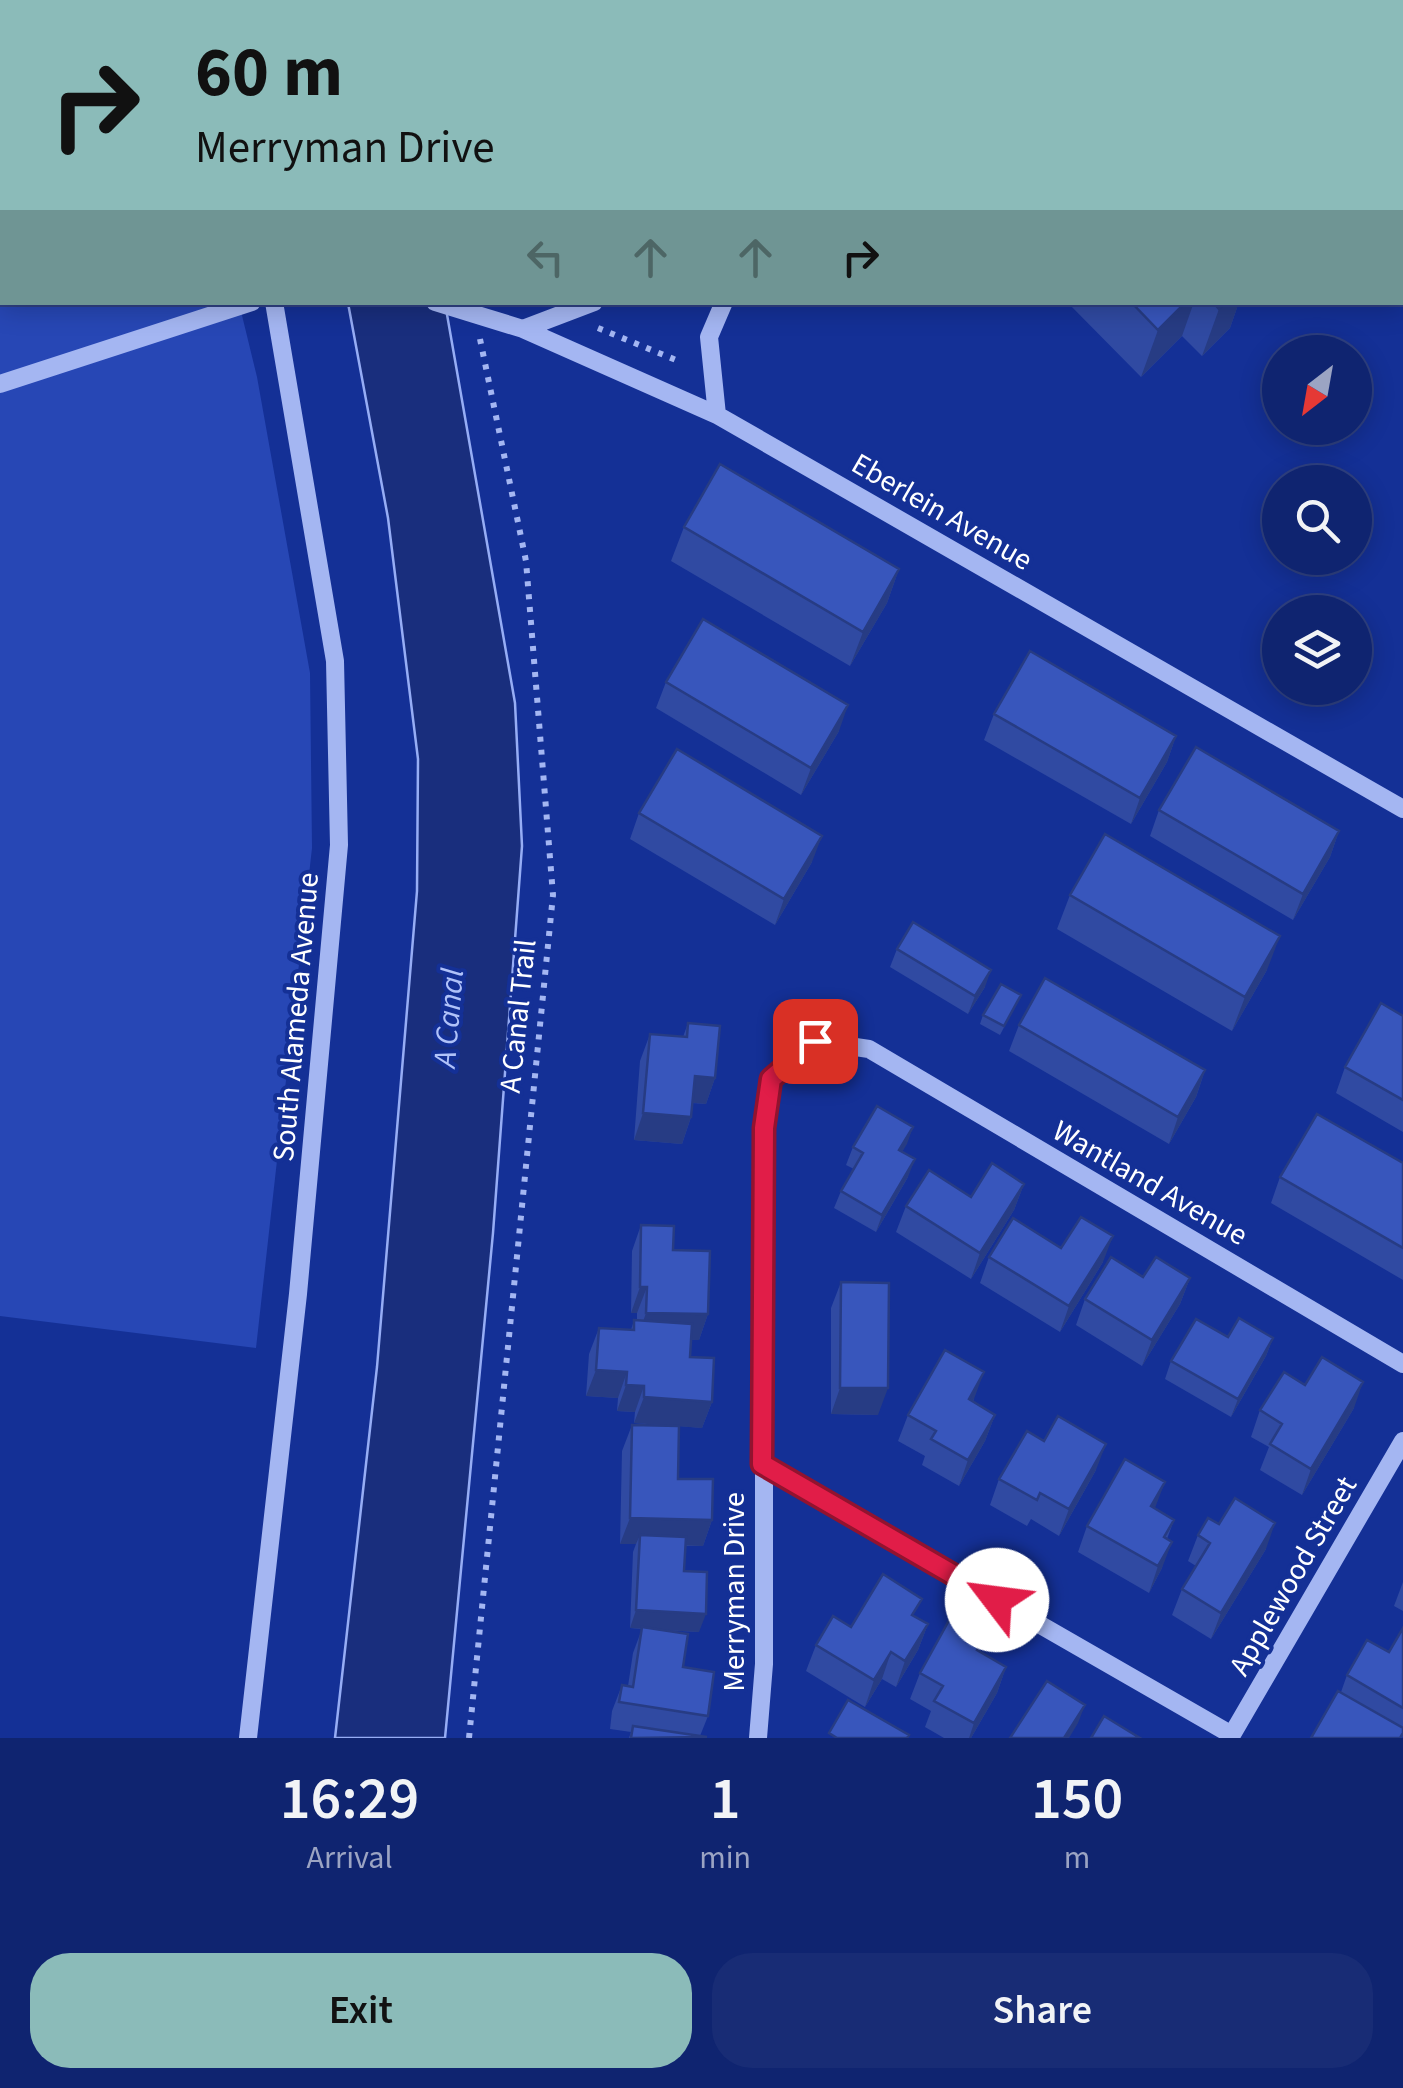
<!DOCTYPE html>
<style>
body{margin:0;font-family:"Source Sans 3",sans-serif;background:#182c75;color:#f1f3f6;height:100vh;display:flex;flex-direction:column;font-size:38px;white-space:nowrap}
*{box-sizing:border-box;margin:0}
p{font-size:32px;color:#9ba4c3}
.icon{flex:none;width:55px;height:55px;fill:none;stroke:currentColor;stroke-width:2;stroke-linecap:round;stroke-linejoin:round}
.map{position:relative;height:1738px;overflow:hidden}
.side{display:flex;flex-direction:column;background:#0f2470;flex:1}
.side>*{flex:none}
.guide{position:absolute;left:0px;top:0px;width:1405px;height:305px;box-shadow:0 5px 25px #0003,0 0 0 2px #2f4183;background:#8bbbb9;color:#111;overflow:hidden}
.needle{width:65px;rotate:211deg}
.buttons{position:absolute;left:1262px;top:335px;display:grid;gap:20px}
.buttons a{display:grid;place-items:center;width:110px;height:110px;border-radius:50%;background:#0f2470;box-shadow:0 5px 25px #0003,0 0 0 2px #2f4183;font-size:50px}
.pin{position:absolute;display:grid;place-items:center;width:85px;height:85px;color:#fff;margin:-42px;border-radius:20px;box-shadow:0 5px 15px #0006}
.me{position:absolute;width:110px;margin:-55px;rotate:300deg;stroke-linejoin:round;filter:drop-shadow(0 0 8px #0008)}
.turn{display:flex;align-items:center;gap:35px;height:210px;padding:0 30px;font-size:45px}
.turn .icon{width:130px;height:130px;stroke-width:2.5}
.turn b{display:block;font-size:70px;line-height:85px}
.lanes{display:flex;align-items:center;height:95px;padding:0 30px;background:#0003;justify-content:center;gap:50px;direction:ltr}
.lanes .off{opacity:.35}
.eta{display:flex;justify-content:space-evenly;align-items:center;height:170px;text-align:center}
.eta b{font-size:60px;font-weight:600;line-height:70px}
.action{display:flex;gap:20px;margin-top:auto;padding:20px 30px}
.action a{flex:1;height:115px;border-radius:40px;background:#8bbbb9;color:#111;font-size:40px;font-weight:600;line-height:115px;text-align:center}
.action a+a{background:#182c75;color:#f1f3f6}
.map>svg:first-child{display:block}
.green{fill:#2747b5}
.water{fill:#192e7d;stroke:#96adf5;stroke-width:2.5}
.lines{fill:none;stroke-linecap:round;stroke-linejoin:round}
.path{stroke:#a4b6f2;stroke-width:6;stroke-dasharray:5 8;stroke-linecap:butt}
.minor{stroke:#a4b6f2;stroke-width:18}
.wall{fill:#304aa2}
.shaded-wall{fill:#273c84}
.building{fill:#3856bc;stroke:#273c84;stroke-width:2.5}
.route-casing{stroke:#92132f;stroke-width:25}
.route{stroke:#e11d48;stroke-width:18}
.labels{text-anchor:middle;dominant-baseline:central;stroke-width:8;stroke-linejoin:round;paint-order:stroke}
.street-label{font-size:30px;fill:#fff;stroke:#143096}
.water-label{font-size:32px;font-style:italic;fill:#b0c2f9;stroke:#143096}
</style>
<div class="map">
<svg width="1403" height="1738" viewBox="0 0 1403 1738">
<rect width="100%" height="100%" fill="#143096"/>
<path class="green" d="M0 0 98 2H2V302L239 303 257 377 310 673 312 848 256 1348 0 1316Z"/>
<path class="water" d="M348 303H445L515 703 522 846 493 1233 445 1738H335L377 1367 417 891 418 759 388 518Z"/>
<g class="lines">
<path class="path" d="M391 0 392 2
M598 328 676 360
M469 1738 553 895 526 561 480 339"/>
<path class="minor" d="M156 0 160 2
M173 0 175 2
M846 0 850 2
M895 2 897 0
M1037 2V0
M435 302 523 329 717 415 1403 809
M523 329 594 302
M0 384 252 302
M717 415 709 337 724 302
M762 1465 1232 1735
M248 1738 298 1294 339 845 335 661 274 302
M758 1738 764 1664V1128L771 1079 815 1041 869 1049 1403 1364
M1230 1738 1403 1441"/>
</g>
<path class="wall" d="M621 0H689L690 2H622Z
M1067 302H1239L1230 328 1202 356 1182 336 1141 377Z
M684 527 899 569 887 603 850 666 671 561Z
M666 682 839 731 801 795 656 708Z
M994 714 1176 736 1167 762 1131 824 984 740Z
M1159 810 1339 831 1330 857 1293 920 1150 836Z
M639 813 812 862 775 925 630 839Z
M1070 895 1267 970 1232 1031 1057 929Z
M897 949 985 987 968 1014 890 967Z
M1021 995 1000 1035 980 1024 983 1015Z
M1403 1016V1132L1336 1093 1345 1067Z
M688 1023 715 1078 706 1104 692 1103 691 1117 682 1144 634 1140 640 1061 650 1034 683 1037Z
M1019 1025 1205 1070 1196 1097 1169 1144 1009 1051Z
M913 1127 902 1152 908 1177 876 1232 834 1208 841 1191 854 1169 846 1165 853 1147Z
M1403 1163V1280L1271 1203 1280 1177Z
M1024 1184 1014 1210 971 1279 896 1232 906 1206 971 1197Z
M641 1225 708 1314 699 1340H691L690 1357 712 1402 702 1428 679 1426 678 1479 712 1520 703 1546H685L684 1571 699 1632 660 1630 683 1667 708 1716 700 1736 629 1738 631 1732 610 1729 612 1711 622 1685 628 1686 633 1653 642 1629 630 1628 633 1552 636 1544H620L622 1451 632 1425 670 1426 634 1423 635 1412 617 1411 618 1398 586 1396 589 1354 599 1328 631 1330 634 1320H637V1313H631L632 1251Z
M989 1257 1103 1262 1060 1332 980 1283Z
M1143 1277 1190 1278 1180 1304 1142 1366 1076 1325 1085 1299Z
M841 1282 878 1415 831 1414V1308Z
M1228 1337 1273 1338 1266 1356 1231 1417 1165 1379 1171 1361Z
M1305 1385 1354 1408 1302 1495 1260 1470 1269 1447 1251 1437 1260 1410Z
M974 1399 973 1402 995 1415 985 1441 959 1486 922 1465 925 1456 898 1441 908 1415Z
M1096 1470 1059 1536 1031 1519 1027 1526 990 1505 999 1479Z
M1174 1520 1167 1539 1162 1568 1149 1593 1078 1552 1087 1526Z
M1198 1535 1266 1549 1211 1639 1172 1615 1182 1589 1196 1566 1188 1561Z
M1403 1582V1611L1394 1606Z
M916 1617 928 1624 918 1650 896 1687 882 1679 865 1707 806 1671 816 1645 851 1627Z
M1403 1628V1735L1402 1738 1341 1692 1347 1675 1389 1652Z
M986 1634 979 1652 1006 1667 997 1693 971 1738H944L925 1727 931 1711 910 1699 920 1673Z"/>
<path class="shaded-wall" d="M1186 302H1194L1182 336 1141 377 1158 330Z
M1225 302H1239L1230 328 1202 356 1219 309Z
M899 569 887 603 850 666 863 632Z
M848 705 839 731 801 795 811 768Z
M1176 736 1167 762 1131 824 1140 798Z
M1339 831 1330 857 1293 920 1303 894Z
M822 836 812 862 775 925 784 899Z
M1280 936 1267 970 1232 1031 1245 997Z
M991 970 985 987 968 1014 975 996Z
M1205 1070 1196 1097 1169 1144 1178 1117Z
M695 1076 715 1078 706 1104 685 1102Z
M643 1113 691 1117 682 1144 634 1140Z
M913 1127 907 1144 893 1167 899 1150Z
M915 1159 908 1177 876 1232 882 1215Z
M1024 1184 1014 1210 971 1279 980 1253Z
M1113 1236 1103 1262 1060 1332 1069 1306Z
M1190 1278 1180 1304 1142 1366 1152 1340Z
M640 1287H647L637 1313H631Z
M646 1313 708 1314 699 1340 637 1339Z
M1273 1338 1266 1356 1231 1417 1238 1399Z
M596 1370 627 1372 618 1398 586 1396Z
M984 1372 974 1399 959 1426 969 1399Z
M1363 1382 1354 1408 1302 1495 1311 1469Z
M626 1385 644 1386 635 1412 617 1411Z
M840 1388H888L878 1415 831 1414Z
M644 1397 712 1402 702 1428 634 1423Z
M995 1415 985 1441 959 1486 968 1460Z
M1106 1444 1096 1470 1059 1536 1069 1509Z
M1165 1482 1155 1508 1141 1532 1151 1506Z
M630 1518 712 1520 703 1546 639 1544 640 1535 636 1544H620Z
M1275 1523 1266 1549 1211 1639 1221 1613Z
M1172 1542 1162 1568 1149 1593 1158 1566Z
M636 1610 706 1614 699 1632 630 1628Z
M928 1624 918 1650 896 1687 905 1661Z
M891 1652 882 1679 865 1707 874 1680Z
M1006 1667 997 1693 971 1738H969L974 1723Z
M1085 1705 1078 1723 1069 1738H1064Z"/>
<path class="building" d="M532 0H570L571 2H523Z
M641 0H689L690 2H641Z
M1102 0H1348L1347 2H1102Z
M1403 56V123H1402Z
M1131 302H1186L1158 330Z
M1213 302H1225L1219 309Z
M720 464 899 569 863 632 684 527Z
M703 619 848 705 811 768 666 682Z
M1030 651 1176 736 1140 798 994 714Z
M1196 747 1339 831 1303 894 1159 810Z
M677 749 822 836 784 899 639 813Z
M1105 834 1280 936 1245 997 1070 895Z
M913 922 991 970 975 996 897 949Z
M1045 978 1205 1070 1178 1117 1019 1025Z
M1001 984 1021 995 1004 1026 983 1015Z
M1381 1003 1403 1016V1100L1345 1067Z
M688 1023 720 1026 715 1078 695 1076 691 1117 643 1113 650 1034 687 1037Z
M877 1106 913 1127 899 1150 915 1159 882 1215 841 1191 863 1153 853 1147Z
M1317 1114 1403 1163V1248L1280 1177Z
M992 1163 1024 1184 980 1253 906 1206 929 1170 971 1197Z
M1081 1217 1113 1236 1069 1306 989 1257 1013 1218 1061 1248Z
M641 1225 674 1226 673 1250 710 1251 708 1314 646 1313 647 1287H640Z
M1111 1257 1143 1277 1156 1257 1190 1278 1152 1340 1085 1299Z
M841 1282 889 1283 888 1388H840Z
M1239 1318 1273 1338 1238 1399 1171 1361 1196 1319 1228 1337Z
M634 1320 692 1324 690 1357 714 1358 712 1402 644 1397V1386L626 1385 627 1372 596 1370 599 1328 634 1330Z
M945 1350 984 1372 969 1399 995 1415 968 1460 931 1439 936 1431 908 1415Z
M1322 1357 1363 1382 1311 1469 1270 1444 1282 1424 1260 1410 1284 1372 1305 1385Z
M1058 1416 1106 1444 1069 1509 1040 1493 1037 1500 999 1479 1027 1431 1044 1441Z
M632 1425 679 1426 678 1479H713L712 1520 630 1518Z
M1125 1459 1165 1482 1151 1506 1174 1520 1164 1537 1172 1542 1158 1566 1087 1526Z
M1235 1498 1275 1523 1221 1613 1182 1589 1210 1543 1198 1535 1208 1518 1219 1524Z
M640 1535 686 1537 684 1571 707 1572 706 1614 636 1610Z
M883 1574 922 1599 912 1615 928 1624 905 1661 891 1652 874 1680 816 1645 833 1616 851 1627Z
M952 1615 986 1634 977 1650 1006 1667 974 1723 934 1701 943 1686 920 1673Z
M642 1627 688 1634 683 1667 714 1672 708 1716 619 1702 622 1685 633 1687Z
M1403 1628V1708L1347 1675 1367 1640 1389 1652Z
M1047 1681 1085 1705 1064 1738H1010Z
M1338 1691 1403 1728V1733L1400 1738H1311Z
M848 1700 909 1735 907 1738H837L829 1733Z
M1104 1716 1140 1738H1091Z
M633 1726 707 1737 631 1738Z"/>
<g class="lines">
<g class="route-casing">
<path id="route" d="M815 1041 771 1079 764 1128 762 1464 997 1600"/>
</g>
<use href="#route" class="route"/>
</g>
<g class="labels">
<g class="street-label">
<text transform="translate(942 512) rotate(30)">Eberlein Avenue</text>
<text transform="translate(518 1016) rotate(-84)">A Canal Trail</text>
<text transform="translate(296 1017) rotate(-85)">South Alameda Avenue</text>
<text transform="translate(1150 1183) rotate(30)">Wantland Avenue</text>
<text transform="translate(1293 1576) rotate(-60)">Applewood Street</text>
<text transform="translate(734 1592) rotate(-90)">Merryman Drive</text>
</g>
<g class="water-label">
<text transform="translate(449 1018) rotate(-85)">A Canal</text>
</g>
</g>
</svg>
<div class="buttons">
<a><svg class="needle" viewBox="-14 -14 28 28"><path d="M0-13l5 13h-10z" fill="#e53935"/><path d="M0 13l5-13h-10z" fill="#9ba4c3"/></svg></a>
<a><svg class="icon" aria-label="search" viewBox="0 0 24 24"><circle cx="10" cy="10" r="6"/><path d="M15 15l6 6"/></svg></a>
<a><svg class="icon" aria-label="layers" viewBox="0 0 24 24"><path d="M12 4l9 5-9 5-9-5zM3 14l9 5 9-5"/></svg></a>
</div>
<div class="pin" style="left:815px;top:1041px;background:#d93025"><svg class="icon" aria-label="arrive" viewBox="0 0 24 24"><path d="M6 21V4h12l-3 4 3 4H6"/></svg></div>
<svg class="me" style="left:997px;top:1600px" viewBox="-20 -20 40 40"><circle r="19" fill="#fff"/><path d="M0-13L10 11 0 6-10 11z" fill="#e11d48"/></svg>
<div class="guide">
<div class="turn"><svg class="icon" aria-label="right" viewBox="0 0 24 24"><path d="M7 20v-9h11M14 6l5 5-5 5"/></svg><div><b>60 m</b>Merryman Drive</div></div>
<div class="lanes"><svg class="icon off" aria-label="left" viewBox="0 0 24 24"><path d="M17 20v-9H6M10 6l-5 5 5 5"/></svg><svg class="icon off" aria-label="ahead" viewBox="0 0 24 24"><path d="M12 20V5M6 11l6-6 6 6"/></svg><svg class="icon off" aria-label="ahead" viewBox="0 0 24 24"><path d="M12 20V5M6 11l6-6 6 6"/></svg><svg class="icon" aria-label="right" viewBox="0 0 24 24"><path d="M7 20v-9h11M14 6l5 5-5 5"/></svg></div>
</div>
</div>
<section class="side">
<div class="eta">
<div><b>16:29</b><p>Arrival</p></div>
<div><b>1</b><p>min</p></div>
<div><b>150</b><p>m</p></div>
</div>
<div class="action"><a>Exit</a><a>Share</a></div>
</section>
